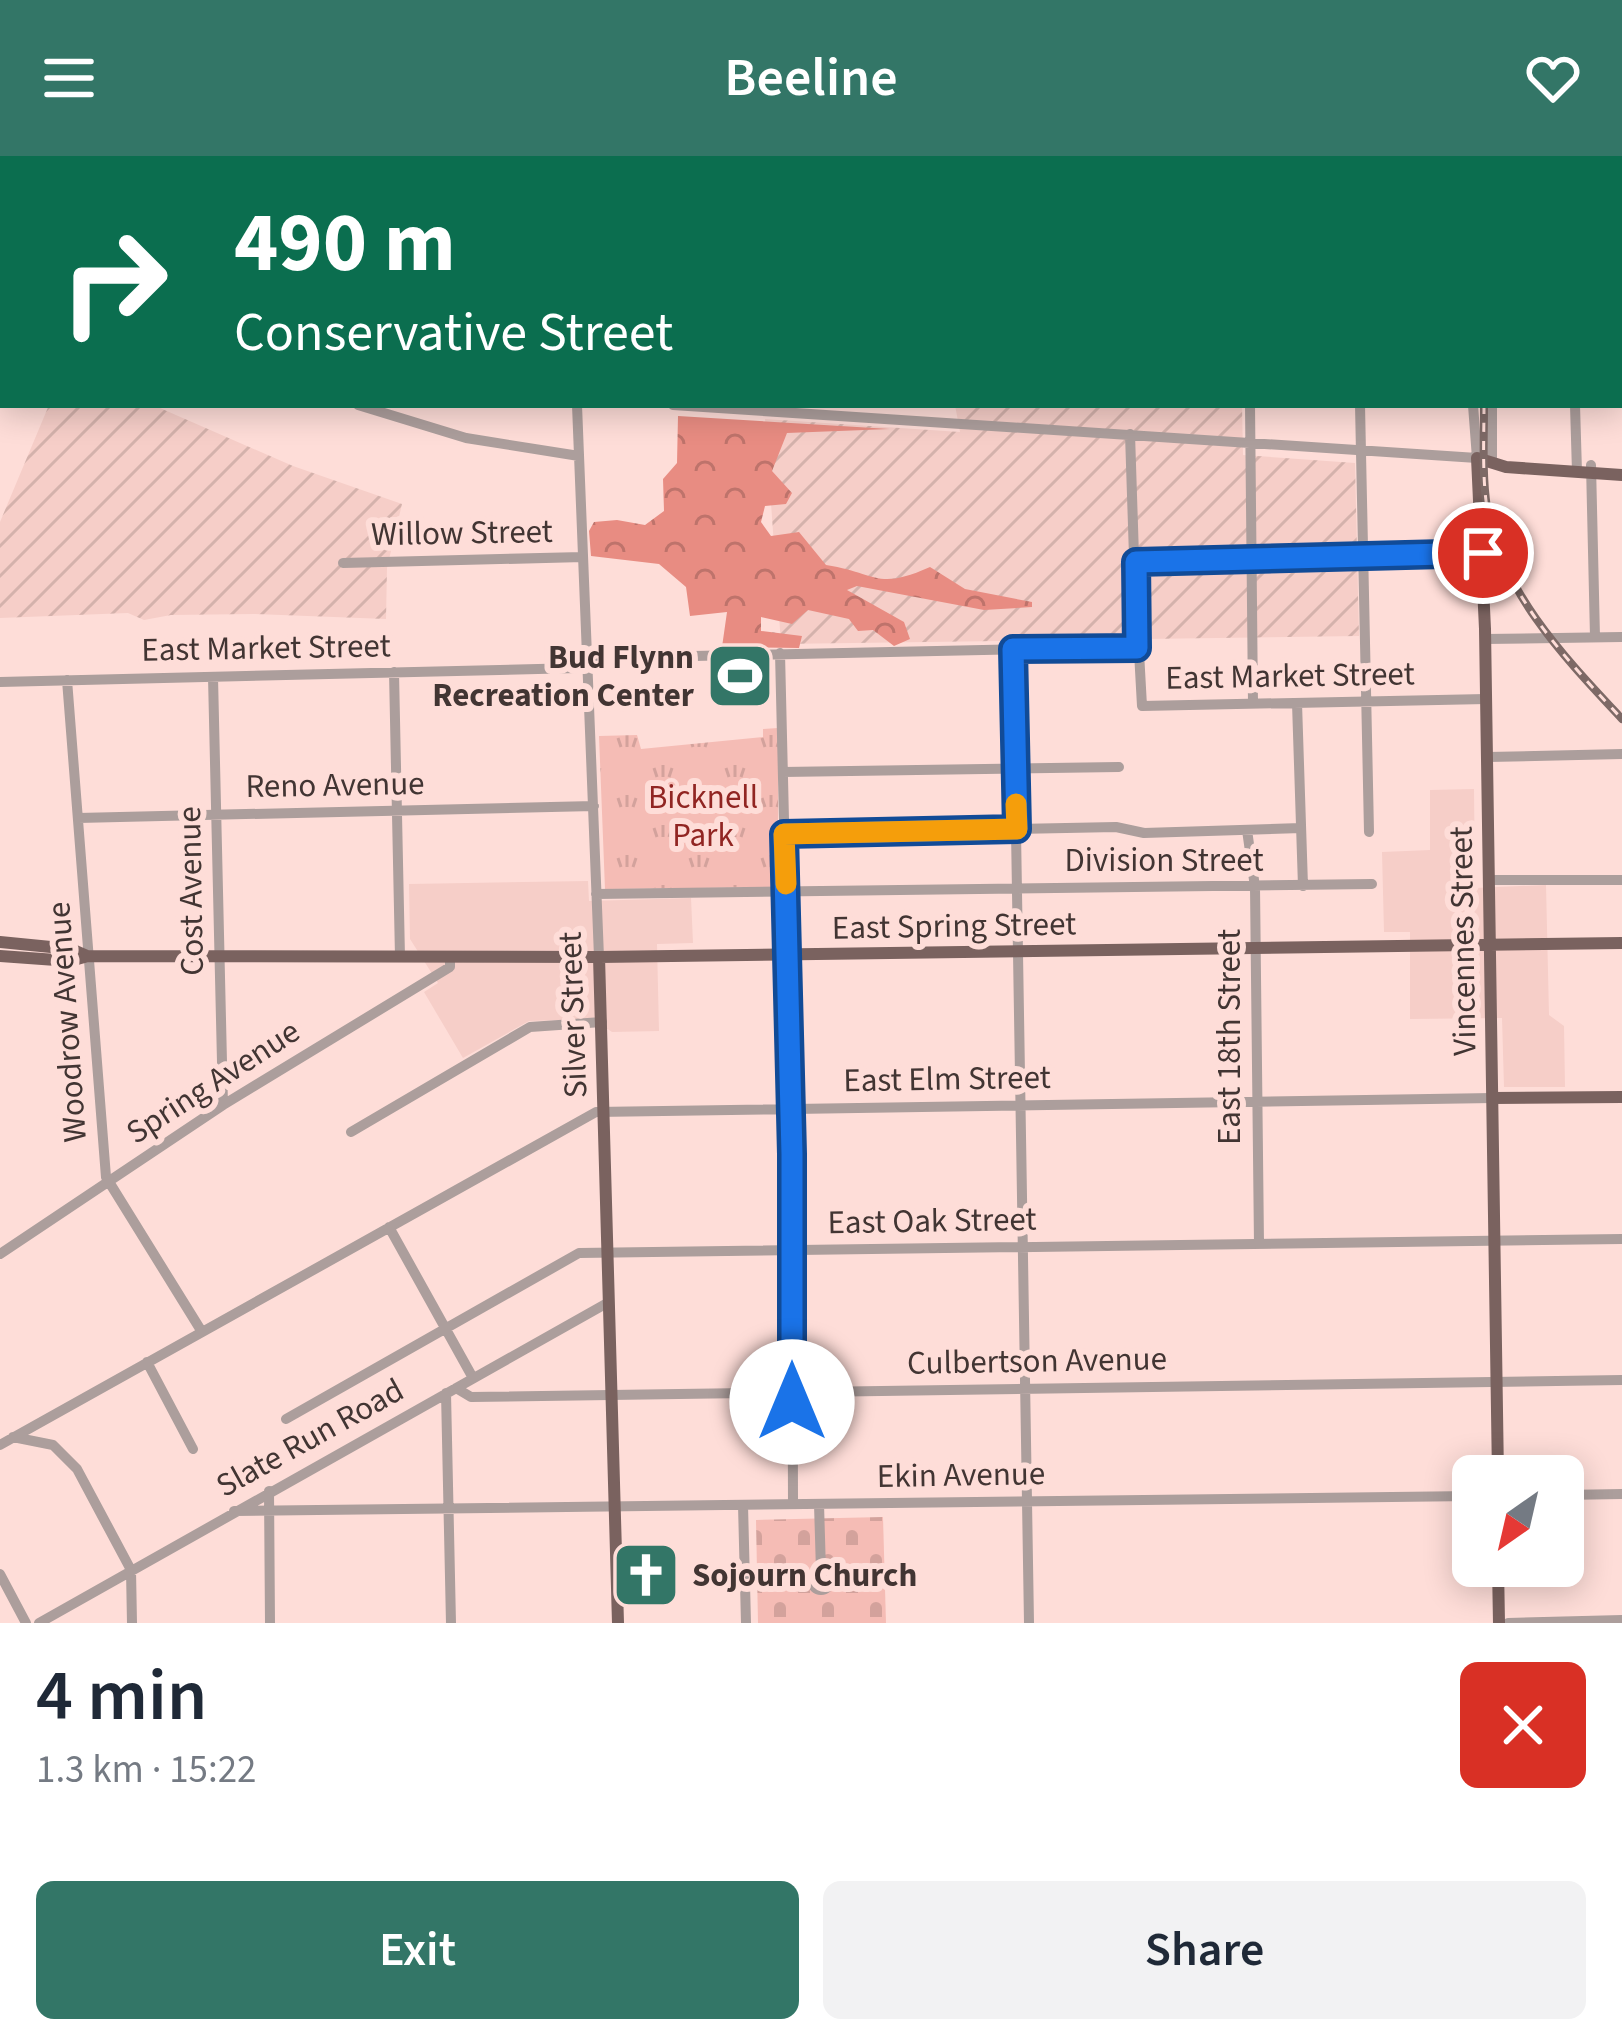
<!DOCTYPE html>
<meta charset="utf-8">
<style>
body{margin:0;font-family:"Source Sans 3",sans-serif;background:#f2f2f3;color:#1f2937;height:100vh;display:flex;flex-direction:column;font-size:45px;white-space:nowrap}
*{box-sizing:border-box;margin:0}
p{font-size:39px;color:#747a83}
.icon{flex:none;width:66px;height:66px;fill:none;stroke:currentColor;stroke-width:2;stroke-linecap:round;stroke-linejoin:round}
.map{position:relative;height:1467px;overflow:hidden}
.sheet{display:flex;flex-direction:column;background:#fff;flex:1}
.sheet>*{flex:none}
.banner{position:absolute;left:0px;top:0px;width:1623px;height:252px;box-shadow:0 6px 30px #0003;background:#0b6e4f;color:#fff;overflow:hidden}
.needle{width:78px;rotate:214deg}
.buttons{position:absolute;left:1452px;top:1299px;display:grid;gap:24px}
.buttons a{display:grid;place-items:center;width:132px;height:132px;border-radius:18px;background:#fff;box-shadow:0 6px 30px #0003;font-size:60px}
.pin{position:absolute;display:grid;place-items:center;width:102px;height:102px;color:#fff;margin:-51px;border:6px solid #fff;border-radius:50%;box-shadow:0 3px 12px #0007}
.me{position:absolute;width:132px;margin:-66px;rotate:0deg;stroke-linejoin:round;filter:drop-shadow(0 0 9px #0008)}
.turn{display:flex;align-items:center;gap:42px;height:252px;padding:0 36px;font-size:54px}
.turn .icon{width:156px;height:156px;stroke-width:2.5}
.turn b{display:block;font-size:84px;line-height:102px}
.round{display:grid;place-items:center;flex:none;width:126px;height:126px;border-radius:18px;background:#f2f2f3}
.headline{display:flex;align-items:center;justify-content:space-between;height:204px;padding:0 36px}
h1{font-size:72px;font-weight:600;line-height:90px}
.primary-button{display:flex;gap:24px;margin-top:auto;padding:24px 36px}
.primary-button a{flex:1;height:138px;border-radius:18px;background:#337667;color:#fff;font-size:48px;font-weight:600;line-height:138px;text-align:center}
.primary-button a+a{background:#f2f2f3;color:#1f2937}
header{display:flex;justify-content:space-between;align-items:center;height:156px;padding:0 36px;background:#337667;color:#fff;font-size:54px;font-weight:600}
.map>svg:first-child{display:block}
.built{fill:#f6cec8}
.industrial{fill:url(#industrial-furrows)}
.forest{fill:url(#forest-crowns)}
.cemetery{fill:url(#cemetery-stones)}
.park{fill:url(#park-tufts)}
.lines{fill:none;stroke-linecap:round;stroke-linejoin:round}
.minor{stroke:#ac9e9c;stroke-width:10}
.major{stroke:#7a625f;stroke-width:12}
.rail-casing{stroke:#7d6966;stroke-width:8}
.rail{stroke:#feddd8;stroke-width:3;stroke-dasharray:9;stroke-linecap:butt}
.route-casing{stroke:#114b97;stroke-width:30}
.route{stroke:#1a73e8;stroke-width:21}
.slow{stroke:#f59e0b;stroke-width:21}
.labels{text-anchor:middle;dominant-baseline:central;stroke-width:12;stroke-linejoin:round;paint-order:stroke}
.street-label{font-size:33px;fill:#423533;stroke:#feddd8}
.poi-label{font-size:33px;font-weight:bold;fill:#423533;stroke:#feddd8;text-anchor:end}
.park-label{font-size:33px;fill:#912522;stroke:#feddd8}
</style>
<header><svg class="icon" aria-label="menu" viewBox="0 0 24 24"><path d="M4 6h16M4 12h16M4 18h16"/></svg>Beeline<svg class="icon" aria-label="heart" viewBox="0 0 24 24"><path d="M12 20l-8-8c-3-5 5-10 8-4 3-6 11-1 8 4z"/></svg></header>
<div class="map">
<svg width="1622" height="1467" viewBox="0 0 1622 1467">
<defs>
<pattern id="industrial-furrows" width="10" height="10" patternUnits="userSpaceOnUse" patternTransform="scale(3)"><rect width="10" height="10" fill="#f6cec8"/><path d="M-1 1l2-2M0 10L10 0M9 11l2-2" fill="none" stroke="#d4b2ac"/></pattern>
<pattern id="forest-crowns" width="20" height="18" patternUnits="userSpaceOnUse" patternTransform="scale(3)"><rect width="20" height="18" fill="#e88c82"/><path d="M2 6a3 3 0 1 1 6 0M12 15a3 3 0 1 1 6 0" fill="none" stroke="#be736b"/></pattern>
<pattern id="cemetery-stones" width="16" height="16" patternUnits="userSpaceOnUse" patternTransform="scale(3)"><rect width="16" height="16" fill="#f5bcb5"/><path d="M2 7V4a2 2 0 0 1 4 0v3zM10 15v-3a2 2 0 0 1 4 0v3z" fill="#d3a29c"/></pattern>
<pattern id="park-tufts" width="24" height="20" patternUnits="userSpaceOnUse" patternTransform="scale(3)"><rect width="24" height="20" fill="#f5bcb5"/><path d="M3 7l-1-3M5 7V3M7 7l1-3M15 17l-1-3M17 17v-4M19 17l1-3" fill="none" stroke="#d3a29c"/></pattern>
</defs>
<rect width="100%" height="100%" fill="#feddd8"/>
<path class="built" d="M1474 633 1475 732 1546 729 1549 859 1564 870 1565 931H1504L1502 862 1410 863V776H1384L1382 696 1430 694V634Z
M588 725 589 745 691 742 693 787 657 788 659 875 612 876 593 863 529 865 463 902 424 836 438 827 410 783 409 728Z"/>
<path class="industrial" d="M49 249H153L293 310 402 348 387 412 386 463 255 458 171 459 144 464 128 457 0 462V366Z
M955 249H1242L1243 299 1355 307 1359 480 781 488 765 263 960 276Z"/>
<path class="forest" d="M678 260 890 273 787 277 772 315 792 337 786 348 765 350 761 366 771 380 799 376 826 409C878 417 876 435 930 411L965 433 1032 446V451L984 454 857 430 847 434 904 466 910 483 894 490 873 474 858 475 849 463 808 454 792 468 761 461V475L802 480 799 492 722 491 727 456 690 460 686 431 659 408 591 400 589 375 594 366 617 364 645 369 664 355 663 323 677 307Z"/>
<path class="cemetery" d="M883 1361 886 1467H758L756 1364Z"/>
<path class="park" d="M778 572V731L605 733 599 580 637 579 641 593 763 581V573Z"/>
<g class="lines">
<path class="minor" d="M1242 0V3
M1349 0V3
M709 3V0
M789 3 790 0
M1470 3V0
M1526 3 1527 0
M1620 148H1622
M358 249 466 282 579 300
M577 249 599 801
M673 249 1477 302 1473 249
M1250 249 1253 548
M1360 249 1369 676
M1492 249V305
M1575 249 1577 316
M1130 278 1137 492
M1591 309 1595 481
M1136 406 1483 396
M343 407 583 401
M1485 483 1622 481
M1013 493 1029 1467
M780 497 792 998 793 1348
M394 516 400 801
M213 521 223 949
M67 524 106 1021 202 1176
M0 526 578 512 600 502 1129 491 1139 496 1142 550 1486 543
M1297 547 1303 730
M1488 601 1622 598
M783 616 1119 611
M78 662 594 650
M1247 674 1255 731 1259 1088
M784 678 1116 671 1144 677 1301 672
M1489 724H1622
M596 738 1372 728
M351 976 530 871 602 866
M389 1071 473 1222
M0 1098 223 949 450 811V801
M147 1206 193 1293
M456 1232 471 1241 1622 1224
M446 1237 451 1467
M286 1263 579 1097 1622 1083
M13 1281 53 1289 77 1313 131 1414 132 1467
M0 1289 596 956 1493 942
M269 1335 270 1467
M1563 1339 1622 1338
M819 1348 821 1415
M743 1349 746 1467
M234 1355 1473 1340
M812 1425a9 9 0 1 1 18 0a9 9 0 1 1-18 0Z
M0 1418 26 1467
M39 1467 609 1146
M1508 1467 1622 1464"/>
<path class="major" d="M0 786 71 793 87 800
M0 800 70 805 88 800 599 801 1622 787
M599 801 618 1467
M1493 942 1622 941
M1498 1320 1485 473 1477 302 1506 311 1622 319
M1498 1410 1499 1467"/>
<g class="rail-casing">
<path id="rail" d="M1518 3 1519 0
M1484 249C1484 283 1482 319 1487 352 1501 436 1566 503 1622 563"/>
</g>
<use href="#rail" class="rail"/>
</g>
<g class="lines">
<g class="route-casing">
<path id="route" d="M792 1246V998L784 678 1017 673 1013 493 1137 492 1136 406 1483 397"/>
</g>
<use href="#route" class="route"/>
<path class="slow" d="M786 728 784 678 1017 673 1016 648"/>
</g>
<defs>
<g id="stadium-square" transform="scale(3.45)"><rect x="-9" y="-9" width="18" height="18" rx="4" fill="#337667" stroke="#feddd8"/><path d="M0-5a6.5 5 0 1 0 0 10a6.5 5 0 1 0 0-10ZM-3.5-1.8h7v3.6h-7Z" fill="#fff"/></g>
<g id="church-square" transform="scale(3.45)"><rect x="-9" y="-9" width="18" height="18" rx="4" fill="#337667" stroke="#feddd8"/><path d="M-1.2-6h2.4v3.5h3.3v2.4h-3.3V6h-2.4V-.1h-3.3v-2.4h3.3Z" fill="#fff"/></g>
</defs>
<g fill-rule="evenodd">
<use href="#stadium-square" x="740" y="520"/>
<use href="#church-square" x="646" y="1419"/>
</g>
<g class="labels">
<g class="street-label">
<text transform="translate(462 377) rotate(-1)">Willow Street</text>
<text transform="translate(266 492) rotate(-1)">East Market Street</text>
<text transform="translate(1290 520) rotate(-1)">East Market Street</text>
<text transform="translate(335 629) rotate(-1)">Reno Avenue</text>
<text x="1164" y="704">Division Street</text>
<text transform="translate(191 735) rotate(-91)">Cost Avenue</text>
<text transform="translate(954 770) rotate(-1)">East Spring Street</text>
<text transform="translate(1463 785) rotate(-91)">Vincennes Street</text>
<text transform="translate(573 859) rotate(-92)">Silver Street</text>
<text transform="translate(67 866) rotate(-94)">Woodrow Avenue</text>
<text transform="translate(1229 881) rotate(-90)">East 18th Street</text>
<text transform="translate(947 923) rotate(-1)">East Elm Street</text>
<text transform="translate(213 926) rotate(-33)">Spring Avenue</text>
<text transform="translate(932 1065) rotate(-1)">East Oak Street</text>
<text transform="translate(1037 1205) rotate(-1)">Culbertson Avenue</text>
<text transform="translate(310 1282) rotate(-29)">Slate Run Road</text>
<text transform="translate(961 1319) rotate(-1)">Ekin Avenue</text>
</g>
<g class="poi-label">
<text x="694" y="501">Bud Flynn<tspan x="694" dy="38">Recreation Center</tspan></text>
<text x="692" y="1419" text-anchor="start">Sojourn Church</text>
</g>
<g class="park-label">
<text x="703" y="641">Bicknell<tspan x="703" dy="38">Park</tspan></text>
</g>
</g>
</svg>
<div class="buttons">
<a><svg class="needle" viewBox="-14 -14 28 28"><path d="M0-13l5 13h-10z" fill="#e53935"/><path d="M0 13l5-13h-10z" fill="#747a83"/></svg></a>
</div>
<div class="pin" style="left:1483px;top:397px;background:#d93025"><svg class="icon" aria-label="arrive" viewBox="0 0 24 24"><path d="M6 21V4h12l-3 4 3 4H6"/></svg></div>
<svg class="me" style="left:792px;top:1246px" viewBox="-20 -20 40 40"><circle r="19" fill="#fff"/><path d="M0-13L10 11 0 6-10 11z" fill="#1a73e8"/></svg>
<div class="banner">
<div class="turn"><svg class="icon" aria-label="right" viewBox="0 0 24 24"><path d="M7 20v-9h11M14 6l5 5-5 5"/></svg><div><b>490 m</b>Conservative Street</div></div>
</div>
</div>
<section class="sheet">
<div class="headline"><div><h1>4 min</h1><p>1.3 km · 15:22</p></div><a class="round" style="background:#d93025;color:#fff"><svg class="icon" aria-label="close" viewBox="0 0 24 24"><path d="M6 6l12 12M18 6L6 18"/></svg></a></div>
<div class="primary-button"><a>Exit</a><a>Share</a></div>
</section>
